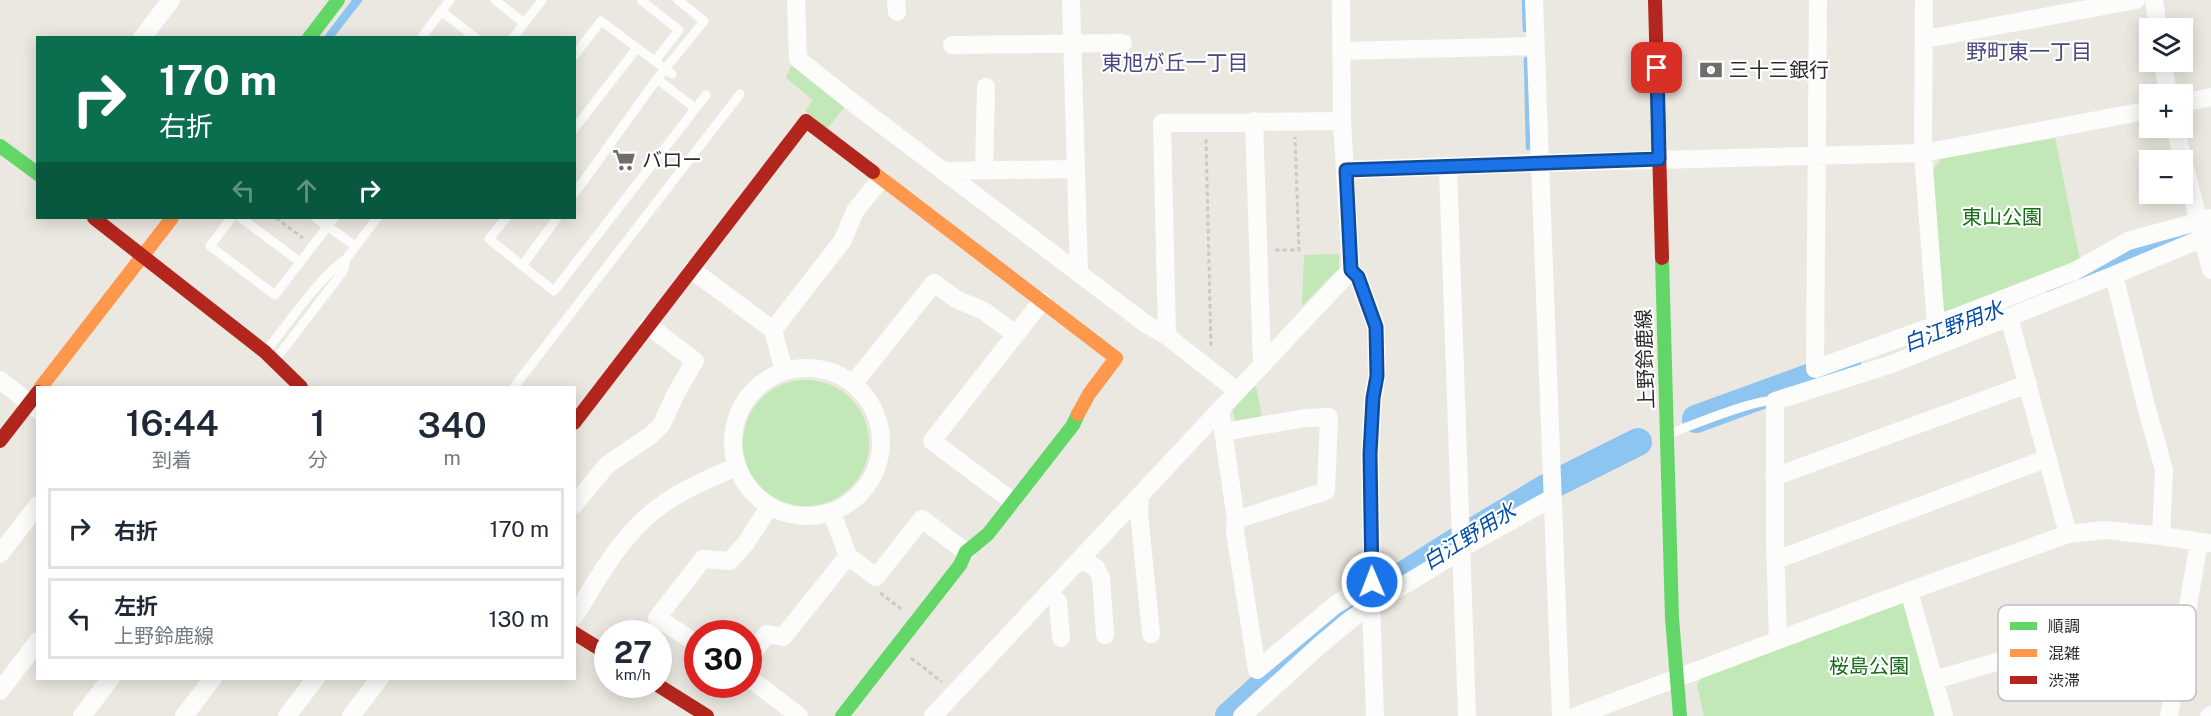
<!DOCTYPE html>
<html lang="ja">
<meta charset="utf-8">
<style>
body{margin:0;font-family:"Public Sans","Noto Sans JP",sans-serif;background:#f2f2f3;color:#1f2937;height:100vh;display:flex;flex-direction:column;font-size:22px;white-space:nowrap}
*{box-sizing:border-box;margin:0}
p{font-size:20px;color:#747a83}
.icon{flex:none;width:33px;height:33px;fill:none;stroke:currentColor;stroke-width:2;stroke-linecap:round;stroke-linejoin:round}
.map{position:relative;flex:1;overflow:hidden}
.panel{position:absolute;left:36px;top:386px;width:540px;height:294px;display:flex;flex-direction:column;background:#fff;border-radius:0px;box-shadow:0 3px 15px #0003}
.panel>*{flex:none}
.guide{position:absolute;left:36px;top:36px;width:540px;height:183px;border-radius:0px;box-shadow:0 3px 15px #0003;background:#0b6e4f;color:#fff;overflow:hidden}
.fabs{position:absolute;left:2139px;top:18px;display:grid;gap:12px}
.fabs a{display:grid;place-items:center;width:54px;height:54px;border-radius:0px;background:#fff;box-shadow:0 3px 15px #0003;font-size:30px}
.speed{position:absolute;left:594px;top:620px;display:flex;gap:12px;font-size:30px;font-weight:700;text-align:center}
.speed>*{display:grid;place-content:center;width:78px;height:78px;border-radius:50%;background:#fff;box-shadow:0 3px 15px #0003;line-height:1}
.speed small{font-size:15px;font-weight:400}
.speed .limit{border:9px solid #d22;background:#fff;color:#111}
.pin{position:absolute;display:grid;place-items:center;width:51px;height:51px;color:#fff;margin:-26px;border-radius:12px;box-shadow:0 3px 9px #0006}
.me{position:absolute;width:66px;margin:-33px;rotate:359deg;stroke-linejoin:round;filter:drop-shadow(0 0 4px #0008)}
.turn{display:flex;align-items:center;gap:21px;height:126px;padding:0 24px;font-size:27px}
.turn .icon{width:78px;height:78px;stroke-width:2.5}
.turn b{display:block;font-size:42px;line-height:51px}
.lanes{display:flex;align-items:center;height:57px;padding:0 24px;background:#0003;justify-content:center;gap:30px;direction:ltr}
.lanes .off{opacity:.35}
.eta{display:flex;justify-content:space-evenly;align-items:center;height:102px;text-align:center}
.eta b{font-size:36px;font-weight:600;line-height:42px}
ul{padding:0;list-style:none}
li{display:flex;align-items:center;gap:18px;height:81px;margin:0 12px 9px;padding:0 12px;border:3px solid #e0e1e3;border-radius:0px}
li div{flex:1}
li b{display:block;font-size:22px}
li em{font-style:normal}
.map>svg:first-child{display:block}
.green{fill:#c1e8b6}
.water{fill:#8ec4f0}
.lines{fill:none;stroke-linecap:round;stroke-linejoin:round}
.stream{stroke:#8ec4f0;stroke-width:4.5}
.river{stroke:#8ec4f0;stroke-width:28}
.path{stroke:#cacac8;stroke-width:3;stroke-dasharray:4.5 3;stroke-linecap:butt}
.lane{stroke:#fcfcfa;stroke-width:9}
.street{stroke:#fcfcfa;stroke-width:18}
.fast{stroke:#63d668;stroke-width:14}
.slow{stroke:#ff974d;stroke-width:14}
.jam{stroke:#b3261e;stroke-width:14}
.route-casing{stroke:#114b97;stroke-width:15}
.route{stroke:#1a73e8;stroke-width:10}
.labels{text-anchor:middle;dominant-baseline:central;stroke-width:4.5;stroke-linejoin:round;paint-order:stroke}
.poi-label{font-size:20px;fill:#2b2b2b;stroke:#fff;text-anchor:start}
.park-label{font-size:20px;fill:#156e15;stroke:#fff}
.street-label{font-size:20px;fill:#2b2b2b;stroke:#fff}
.neighbourhood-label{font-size:21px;fill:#49487f;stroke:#fff}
.water-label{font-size:21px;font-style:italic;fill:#034da6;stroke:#fff}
.key{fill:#fff;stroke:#bfbfbf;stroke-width:1.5}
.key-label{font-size:16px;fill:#2b2b2b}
</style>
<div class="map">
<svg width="2211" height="716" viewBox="0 0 2211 716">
<rect width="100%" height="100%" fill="#eae8e0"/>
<path class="green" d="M792 64 846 105 827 129 805 111 813 100 786 78Z
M2055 138 2080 260 1949 314 1941 308 1932 171 1941 159Z
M1339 254V268L1302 306 1304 255Z
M743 443a63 63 0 1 1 126 0a63 63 0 1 1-126 0Z
M1253 386H1256L1262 418 1236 423 1232 408Z
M1898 601 1905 604 1936 716H1704L1697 685 1702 677Z"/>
<path class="water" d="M352 0H363L334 37 323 38Z"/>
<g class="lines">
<path class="stream" d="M1524 0 1525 30
M1526 59 1528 148"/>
<path class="river" d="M2059 285 2143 251 2211 228
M1696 419 1847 364
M1229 716 1319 634 1346 612 1446 548 1546 488 1638 442"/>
<path class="path" d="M1206 139 1211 349
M276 218 303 238
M1275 250H1299L1295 137
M880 593 901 609
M911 658 942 682"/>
<path class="lane" d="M495 0 524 23
M641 0 679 30 655 61
M441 11 476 38
M421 38 450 0
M513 38 542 0
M574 56 601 21 672 74
M657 79 695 108
M574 129 637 48
M574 194 657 79 704 21 678 0
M231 218 210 246 275 295 334 218
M241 218 300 262
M316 218 355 246
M506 218 489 239 554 291 706 95
M522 266 557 218
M267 350C287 325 321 275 346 259
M276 359 344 270 346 259 377 218
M514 387 740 94
M1669 434C1690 426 1757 398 1775 401"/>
<path class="street" d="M796 0 798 59 852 102 1146 324 1167 336 1237 391
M896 0 897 12
M1071 0 1079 274
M1818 0 1815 369 1936 325
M2154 0 2158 28
M142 38 171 0
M1925 39 2136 0
M952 45 1123 43
M1342 51 1535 46
M2163 62 2168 94
M2182 103 2211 97
M2150 110 1923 153 1936 325 2075 271 2128 241 2211 218
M1254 121 1262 364
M1448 168 1467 716
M1346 170 1540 163 1534 0
M943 171 1076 169
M984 171 986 87
M2211 236 2203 238 2211 270
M692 270 773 330 784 371
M2114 275 2203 238 2175 128
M773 330 843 240 855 211 881 179
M1167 336 1162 123 1342 121
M733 442a74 74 0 1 1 148 0a74 74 0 1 1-148 0Z
M0 380 38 410
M853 384 934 283 956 299 984 311 1015 334
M1220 409 1236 520 1326 491 1329 417 1306 418 1223 432
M1774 477 2028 384
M1140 497 1139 513 1151 634
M1012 501 932 441 1042 301
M574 505 607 465 651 435 662 424 676 393 695 361 649 326
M1236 520 1235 532 1257 670 1335 605 1372 582 1370 455 1373 398 1377 376 1376 327 1358 277 1351 270 1342 121 1341 0
M2068 534 2105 530 2161 536 2209 543
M0 554 38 505
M848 556 876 577 922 519 966 552
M1081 559 1096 568 1101 578 1105 635
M1776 560 2048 458
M1909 591 1944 716
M1048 593 1058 602 1061 638
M1371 605 1375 716
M574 617C598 579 619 538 655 510 679 491 708 479 736 467
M1778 639 1775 541V401L1892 364 2114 275 2146 406 2164 470 2161 536
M698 644 657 618 703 559 730 561 746 543 769 507
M748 659 767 634 783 637 848 556 832 513
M748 677 799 716
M1934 680 2041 649
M0 691 38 641
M82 716 111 678
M184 716 213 678
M287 716 316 678
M351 716 380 678
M933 716 1351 270
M1242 716 1319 646 1350 620 1371 605 1452 556 1462 548 1552 498
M1561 716 1540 163 1923 153 1924 0
M1576 716 1909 591 2068 534 2009 317
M2169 716 2199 542
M2209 716 2211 715"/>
<path class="fast" d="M309 38 338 0
M0 146 38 174
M1662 258 1672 618 1680 716
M842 716 960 565 966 552 988 534 1073 425 1078 414"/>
<path class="slow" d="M873 172 1116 358 1089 394 1078 414
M41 387 172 218"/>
<path class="jam" d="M1655 0 1662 258
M94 218 265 352 301 387
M574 423 806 121 873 172
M0 441 38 392
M574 633 608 654
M656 684 707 716"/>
</g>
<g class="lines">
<g class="route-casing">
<path id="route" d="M1372 582 1370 454 1373 398 1377 376 1376 327 1358 277 1351 270 1346 170 1659 159 1657 68"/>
</g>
<use href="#route" class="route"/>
</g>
<defs>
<g id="bank-bare" transform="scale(1.8)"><path d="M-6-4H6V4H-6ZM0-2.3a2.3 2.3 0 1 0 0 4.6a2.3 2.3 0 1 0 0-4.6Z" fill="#6e6d6a" stroke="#fff" stroke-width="2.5" paint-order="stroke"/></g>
<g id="supermarket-bare" transform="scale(1.8)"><path d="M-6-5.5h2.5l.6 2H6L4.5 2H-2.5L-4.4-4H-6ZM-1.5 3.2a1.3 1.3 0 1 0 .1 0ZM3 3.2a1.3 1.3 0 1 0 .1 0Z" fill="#6e6d6a" stroke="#fff" stroke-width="2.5" paint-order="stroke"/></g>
</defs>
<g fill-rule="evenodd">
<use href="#bank-bare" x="1711" y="70"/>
<use href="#supermarket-bare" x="624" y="160"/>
</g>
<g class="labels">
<g class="poi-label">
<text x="1729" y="70">三十三銀行</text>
<text x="642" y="160">バロー</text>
</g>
<g class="park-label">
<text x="2002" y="217">東山公園</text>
<text x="1869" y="666">桜島公園</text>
</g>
<g class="street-label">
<text transform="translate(1645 359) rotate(-92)">上野鈴鹿線</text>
</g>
<g class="neighbourhood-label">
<text x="2029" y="51">野町東一丁目</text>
<text x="1175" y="62">東旭が丘一丁目</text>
</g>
<g class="water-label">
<text transform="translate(1953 326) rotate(-21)">白江野用水</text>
<text transform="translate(1469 536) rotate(-32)">白江野用水</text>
</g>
</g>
<rect x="1998" y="605" width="198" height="96" rx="9" class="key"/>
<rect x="2010" y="622" width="27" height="8" fill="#63d668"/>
<rect x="2010" y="649" width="27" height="8" fill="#ff974d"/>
<rect x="2010" y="676" width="27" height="8" fill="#b3261e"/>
<g class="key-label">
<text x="2048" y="632">順調</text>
<text x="2048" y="659">混雑</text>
<text x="2048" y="686">渋滞</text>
</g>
</svg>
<div class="fabs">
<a><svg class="icon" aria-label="layers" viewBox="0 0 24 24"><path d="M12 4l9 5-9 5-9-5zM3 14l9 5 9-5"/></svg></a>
<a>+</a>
<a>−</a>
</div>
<div class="speed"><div>27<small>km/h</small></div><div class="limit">30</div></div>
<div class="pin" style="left:1657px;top:68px;background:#d93025"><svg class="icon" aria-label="arrive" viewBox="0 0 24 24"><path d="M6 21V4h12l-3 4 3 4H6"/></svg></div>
<svg class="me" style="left:1372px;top:582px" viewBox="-20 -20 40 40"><circle r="17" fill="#1a73e8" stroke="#fff" stroke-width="3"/><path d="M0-11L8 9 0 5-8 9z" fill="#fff"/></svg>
<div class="guide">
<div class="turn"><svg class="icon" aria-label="right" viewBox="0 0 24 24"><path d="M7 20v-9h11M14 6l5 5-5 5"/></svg><div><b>170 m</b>右折</div></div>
<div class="lanes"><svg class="icon off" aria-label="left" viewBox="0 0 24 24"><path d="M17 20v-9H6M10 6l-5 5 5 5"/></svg><svg class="icon off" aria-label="ahead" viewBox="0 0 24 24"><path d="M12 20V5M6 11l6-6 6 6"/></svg><svg class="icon" aria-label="right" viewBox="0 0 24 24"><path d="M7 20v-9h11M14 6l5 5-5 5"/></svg></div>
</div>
<section class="panel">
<div class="eta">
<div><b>16:44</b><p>到着</p></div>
<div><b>1</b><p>分</p></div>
<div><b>340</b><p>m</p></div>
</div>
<ul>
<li><svg class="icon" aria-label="right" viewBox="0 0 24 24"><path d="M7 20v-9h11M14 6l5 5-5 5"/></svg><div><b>右折</b></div><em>170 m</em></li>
<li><svg class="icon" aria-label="left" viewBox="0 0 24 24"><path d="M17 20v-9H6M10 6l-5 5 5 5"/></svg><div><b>左折</b><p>上野鈴鹿線</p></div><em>130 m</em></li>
</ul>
</section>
</div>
